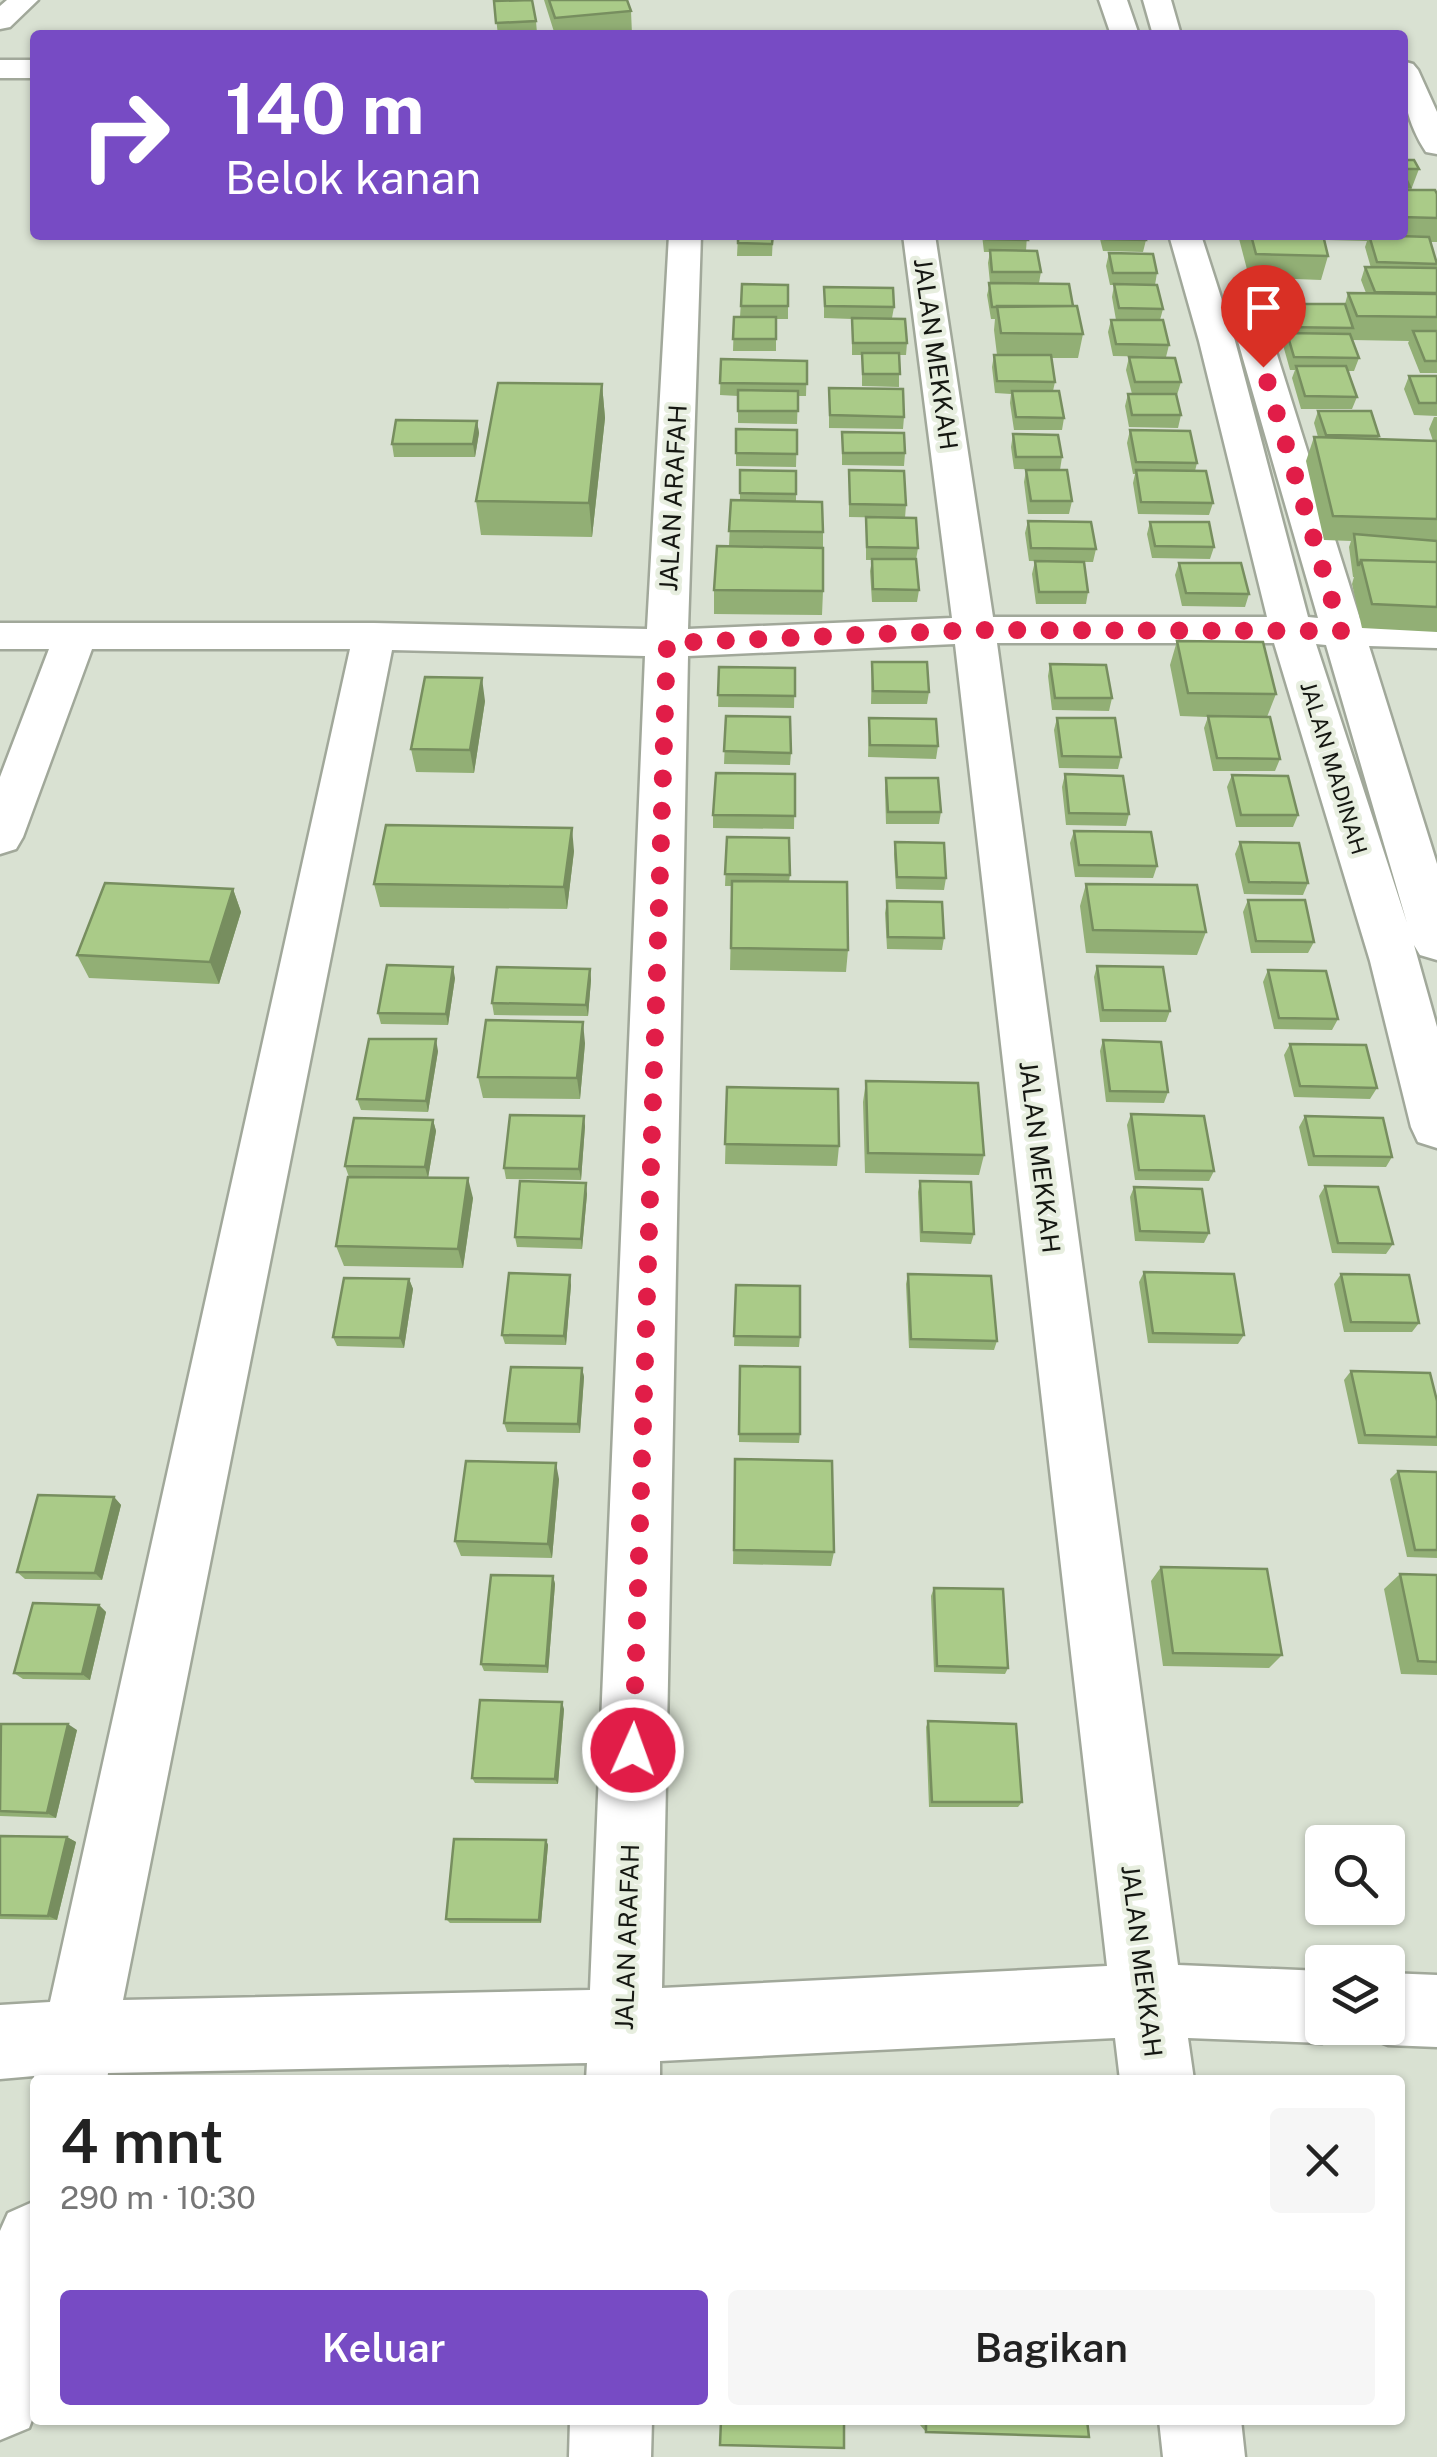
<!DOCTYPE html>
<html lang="id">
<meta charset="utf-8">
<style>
body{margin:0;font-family:"Public Sans",sans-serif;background:#f6f6f6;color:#222;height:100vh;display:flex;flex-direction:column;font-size:38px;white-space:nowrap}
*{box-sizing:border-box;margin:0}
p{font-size:32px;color:#767676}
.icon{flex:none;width:55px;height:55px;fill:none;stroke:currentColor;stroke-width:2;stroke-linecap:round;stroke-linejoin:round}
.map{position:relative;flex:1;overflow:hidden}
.sheet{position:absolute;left:30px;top:2075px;width:1375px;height:350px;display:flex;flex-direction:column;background:#fff;border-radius:10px;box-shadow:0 2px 8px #0004}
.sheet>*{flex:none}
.hud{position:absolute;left:30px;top:30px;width:1378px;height:210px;border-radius:10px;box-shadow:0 2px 8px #0004;background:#774bc4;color:#fff;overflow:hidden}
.buttons{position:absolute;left:1305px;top:1825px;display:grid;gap:20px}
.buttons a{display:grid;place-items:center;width:100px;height:100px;border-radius:10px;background:#fff;box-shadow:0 2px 8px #0004;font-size:50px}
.pin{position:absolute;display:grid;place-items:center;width:85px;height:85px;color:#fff;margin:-102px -42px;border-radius:50% 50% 50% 0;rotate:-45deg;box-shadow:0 0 10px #0007}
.pin .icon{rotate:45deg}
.me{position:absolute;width:110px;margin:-55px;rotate:2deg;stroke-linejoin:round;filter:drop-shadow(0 0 8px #0008)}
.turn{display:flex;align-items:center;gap:35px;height:210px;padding:0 30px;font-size:45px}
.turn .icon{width:130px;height:130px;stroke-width:2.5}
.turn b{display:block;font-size:70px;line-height:85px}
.round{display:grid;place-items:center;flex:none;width:105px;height:105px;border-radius:10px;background:#f6f6f6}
.head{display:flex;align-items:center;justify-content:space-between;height:170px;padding:0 30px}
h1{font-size:60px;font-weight:600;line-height:75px}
.button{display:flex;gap:20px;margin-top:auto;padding:20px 30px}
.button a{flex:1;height:115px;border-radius:10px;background:#774bc4;color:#fff;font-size:40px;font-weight:600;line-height:115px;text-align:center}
.button a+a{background:#f6f6f6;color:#222}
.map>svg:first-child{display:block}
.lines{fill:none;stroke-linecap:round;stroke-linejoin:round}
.minor-casing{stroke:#a1a89a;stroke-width:5}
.minor{fill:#fff;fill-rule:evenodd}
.wall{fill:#92af75}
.shaded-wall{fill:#778e5f}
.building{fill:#aacb88;stroke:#778e5f;stroke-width:2.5}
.route{stroke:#e11d48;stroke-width:18;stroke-dasharray:0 32.4}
.labels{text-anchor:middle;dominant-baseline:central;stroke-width:9;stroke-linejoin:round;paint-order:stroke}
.far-street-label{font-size:22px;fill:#151712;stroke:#e7eedf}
.street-label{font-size:25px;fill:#151712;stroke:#e7eedf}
</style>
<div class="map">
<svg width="1437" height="2457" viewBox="0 0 1437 2457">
<rect width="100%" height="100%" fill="#d9e1d2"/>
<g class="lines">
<g class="minor-casing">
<path id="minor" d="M7 0H38L10 27 0 29V6Z
M1099 0H1127L1139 35H1111Z
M1143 0H1171L1181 35H1153Z
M0 60H35V78H0Z
M1402 61 1413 64 1418 70 1437 112V154L1426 152C1407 123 1402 95 1402 61Z
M669 235H701L688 629 952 618 903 235H935L993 617H1267L1199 341 1169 235H1201L1235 341 1308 617 1318 618 1229 310 1234 303 1246 300 1258 303 1263 310 1360 619 1437 622V648L1369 646 1437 864V960L1420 955 1414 945 1437 1027V1148L1418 1142 1411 1127 1370 961 1274 643H997L1178 1965 1322 1971V2028H1350L1348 2033 1322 2043 1188 2038 1194 2080H1120L1115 2038 660 2061V2080H586L587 2063 108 2073 107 2080H35V2085L34 2076 0 2079V2005L50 2002 350 649H92L23 837 16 849 0 854V777L49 649H0V623H374L647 629ZM955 644 1107 1966 662 1988 688 656ZM1316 644 1326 645 1407 923ZM392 650 645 656 590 1990 123 2000Z
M1388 1973 1437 1975V2047L1388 2045 1362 2035 1359 2028H1388Z
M35 2201V2412L29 2428 0 2440V2231L8 2213Z
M570 2420H652L651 2457H569Z
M1159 2420H1241L1245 2457H1163Z"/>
</g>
<use href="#minor" class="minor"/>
</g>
<path class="wall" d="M544 0H627L631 11 632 34 555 35Z
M494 1 536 21 537 33 498 35Z
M1402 160 1419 169 1411 190 1437 194V242H1430L1437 262V373H1420L1408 343 1409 341 1352 340 1359 358 1354 371H1348L1357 397 1352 409H1301L1292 378 1295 370H1290L1283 345 1284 340H1279L1272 316 1275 304H1345L1348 293H1366L1361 280 1365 267 1371 268 1365 247 1367 241 1328 240 1326 235H1402Z
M738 235H773L772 256H737Z
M982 235H1027L1026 251 1041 272 1039 283 1073 306 1083 334 1078 358H1051L1055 382 1053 391 1064 418 1062 430H1014L1010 403 1011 394 995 393 992 367 994 355H997L994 330 995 319H991L987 295 990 283 988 263 990 252H984Z
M1099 235H1145L1146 240 1143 252 1103 251Z
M1238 235H1324L1328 256 1321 280 1249 277Z
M1109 253 1157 273 1155 285 1163 309 1160 320 1169 345 1166 357 1113 356 1108 332 1111 320H1116L1112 297 1114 285H1110L1106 266Z
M742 284 788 285V319H776V351H733L734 317H740Z
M824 287 894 307 892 318 907 343 906 355H899V387L862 386V355H852V319L824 318Z
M1129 357 1181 382 1177 395 1181 415 1178 428 1129 427 1125 406 1128 394H1132L1126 370Z
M721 359 807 361 806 396H798L797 424 738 423V396L720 395Z
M1409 376H1437V416L1414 415 1404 389Z
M602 384 605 418 592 537 481 535 476 501Z
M829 388 904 417 903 429 829 428Z
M1318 411 1379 436 1378 439 1433 441 1429 429 1434 417H1437V632L1362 628 1352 584 1354 577H1353L1349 547 1351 541 1324 540 1306 461 1314 437H1318L1314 423Z
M477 421 479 433 475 457H394L392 444Z
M736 429 797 430 796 467 736 466Z
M1130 430 1197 463 1195 471 1213 503 1209 515 1138 514 1133 483 1135 474H1133L1127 443Z
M842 432 905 453 904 466 842 465Z
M1013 434 1062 457 1060 470 1014 469 1011 447Z
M740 470 796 471V501L823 532V591L822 615 714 614V590L729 546 731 500H740Z
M849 470 906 505 905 518 849 517Z
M1026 470 1072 501 1069 514H1028L1024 482Z
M866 517 918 548 916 560 919 590 917 602H872L870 571 872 560H866Z
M1028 521 1096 549 1093 562H1084L1088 592 1086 604H1036L1032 574 1035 561 1079 562 1029 561 1025 533Z
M1150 522 1214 547 1210 559 1152 558 1147 534Z
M1179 563 1249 594 1245 607 1182 606 1175 575Z
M1177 641 1276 694 1267 717 1280 759 1275 771H1213L1204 728 1208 717 1180 716 1170 665Z
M872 662 929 692 927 704H871Z
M1050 664 1112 698 1109 711 1052 710 1048 676Z
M719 667 795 668 794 708 718 707Z
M485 701 474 773 416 772 411 749Z
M726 716 791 753 790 765 724 764Z
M869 718 938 746 936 759 868 757Z
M1057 718 1121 757 1118 769 1059 768 1054 730Z
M795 774 794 829 713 828V815Z
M1065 774 1129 814 1126 826 1066 825 1062 787Z
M1232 775 1298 815 1293 827H1236L1227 787Z
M886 778 941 812 939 824H886L885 790Z
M1074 831 1157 866 1153 878 1075 877 1070 843Z
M727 837 790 875 789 882 848 950 846 972 730 970 732 886H725Z
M895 842 946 878 944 890 896 889 894 854Z
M1240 842 1308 883 1303 895 1244 894 1235 854Z
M574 851 567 909 380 907 374 884Z
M1086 884 1206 932 1197 955 1086 953 1080 906Z
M233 889 241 912 219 984 89 978 77 955Z
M1248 900 1314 942 1308 953H1251L1243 912Z
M887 901 944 938 942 950 887 949 885 913Z
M1097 966 1170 1011 1166 1022H1100L1094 977Z
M590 969 591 980 588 1016 494 1015 492 1003Z
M1268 970 1338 1019 1332 1030 1274 1029 1263 982Z
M455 978 448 1025 381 1024 378 1013Z
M1103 1040 1168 1092 1164 1103 1106 1102 1100 1051Z
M585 1043 580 1099 483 1098 478 1077Z
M1290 1044 1377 1088 1370 1099 1294 1097 1284 1055Z
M438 1051 428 1112 361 1110 357 1099Z
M866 1081 984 1155 979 1175 865 1173 863 1102Z
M727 1087 839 1146 837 1166 725 1164Z
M1131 1114 1214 1171 1209 1181 1135 1180 1127 1125Z
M1305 1116 1392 1157 1386 1167 1308 1166 1299 1127Z
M433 1120 436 1131 428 1178 473 1198 463 1268 344 1266 336 1246 349 1177 345 1166Z
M585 1126 581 1180 506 1179 504 1168Z
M920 1181 974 1234 971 1244 920 1242 918 1192Z
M1325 1186 1393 1244 1386 1254 1332 1253 1319 1196Z
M1134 1187 1209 1233 1204 1243 1135 1241 1130 1197Z
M587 1194 582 1249 517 1247 515 1237Z
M1144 1272 1244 1335 1238 1344 1148 1343 1139 1282Z
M908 1274 997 1341 994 1350 909 1348 906 1284Z
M1341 1274 1419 1323 1412 1332H1344L1334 1284Z
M409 1279 413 1289 404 1348 337 1346 333 1337Z
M571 1285 566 1345 505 1344 502 1335Z
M736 1285 800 1337 799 1347 734 1346Z
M740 1366 800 1434 799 1443 739 1442Z
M582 1368 584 1377 580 1433 507 1432 504 1423Z
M1351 1371 1437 1401V1446L1358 1444 1344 1380Z
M735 1459 834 1552 831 1566 733 1564Z
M1398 1471 1437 1472V1558L1407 1557 1390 1479Z
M559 1479 552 1558 461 1556 455 1541Z
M114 1497 121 1505 102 1580 25 1579 17 1572Z
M1161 1567 1282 1655 1269 1668 1163 1666 1151 1581Z
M1400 1574 1437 1575V1675L1401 1674 1384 1589Z
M553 1576 555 1584 548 1673 484 1671 481 1664Z
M934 1588 1008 1668 1005 1674 934 1672 931 1596Z
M99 1605 106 1612 90 1680 23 1679 14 1673Z
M564 1709 558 1784 475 1783 472 1778Z
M928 1721 1022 1802 1018 1807H929L926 1727Z
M0 1728 77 1730 56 1818 0 1816Z
M0 1836 67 1837 76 1842 57 1920 0 1919Z
M546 1840 548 1845 541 1923H450L446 1919Z
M920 2420H1087L926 2432 920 2425Z"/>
<path class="shaded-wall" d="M602 384 605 418 592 537 589 503Z
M477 421 479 433 475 457 473 444Z
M482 678 485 701 474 773 470 750Z
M572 828 574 851 567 909 564 887Z
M233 889 241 912 219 984 210 962Z
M453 967 455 978 448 1025 446 1014Z
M590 969 591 980 588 1016 586 1005Z
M583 1022 585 1043 580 1099 577 1078Z
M436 1039 438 1051 428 1112 426 1101Z
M584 1116 585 1126 581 1180 579 1169Z
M433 1120 436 1131 428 1178 425 1167Z
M468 1178 473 1198 463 1268 458 1249Z
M586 1183 587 1194 582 1249 581 1239Z
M570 1275 571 1285 566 1345 564 1336Z
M409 1279 413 1289 404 1348 400 1338Z
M582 1368 584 1377 580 1433 578 1424Z
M556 1463 559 1479 552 1558 548 1544Z
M114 1497 121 1505 102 1580 95 1573Z
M553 1576 555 1584 548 1673 546 1666Z
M99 1605 106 1612 90 1680 82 1674Z
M562 1702 564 1709 558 1784 555 1779Z
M68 1724 77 1730 56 1818 47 1813Z
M67 1837 76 1842 57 1920 48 1916Z
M546 1840 548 1845 541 1923 539 1920Z"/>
<path class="building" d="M532 0 536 21 496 23 494 1Z
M549 0H627L631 11 555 18Z
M1402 160H1414L1419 169H1402Z
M1402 170 1410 187H1402Z
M1402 190H1435L1437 194V218L1402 217Z
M738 235H773L772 244 738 243Z
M985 235H1027L1028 240 986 239Z
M1104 235H1145L1146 240 1105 239Z
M1251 235H1323L1328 256 1256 254Z
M1369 235 1429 237 1437 264 1377 262Z
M990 250 1037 251 1041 272H992Z
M1109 253 1153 254 1157 273H1113Z
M1365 267 1437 268V293L1375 292Z
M989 283 1069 284 1073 306 992 307Z
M742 284 788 285V306H741Z
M1114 284 1157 285 1163 309 1119 308Z
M824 287 893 288 894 307 825 306Z
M1348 293 1437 294V317L1357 316Z
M1275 304H1345L1353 328 1283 327Z
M997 306H1077L1083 334 1001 333Z
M734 317H776V339H733Z
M852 318 905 319 907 343H853Z
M1111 320H1163L1169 345 1116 344Z
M1413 331H1437V361H1425Z
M1287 333 1350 334 1359 358 1294 357Z
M862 353H899L900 374H863Z
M994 355H1051L1055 382 997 381Z
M1129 357 1175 358 1181 382H1135Z
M721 359 807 361V384L720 383Z
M1296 366H1346L1357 397 1305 396Z
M1409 376H1437V403H1419Z
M498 383 602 384 589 503 476 501Z
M829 388 903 389 904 417 830 415Z
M738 390 798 391V411H738Z
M1012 391H1059L1064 418 1016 417Z
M1128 394H1176L1181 415H1132Z
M1318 411H1371L1379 436 1326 435Z
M396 420 477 421 473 444H392Z
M736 429 797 430V454L736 453Z
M1130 430 1190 431 1197 463 1136 462Z
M842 432 904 433 905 453H843Z
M1013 434 1058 435 1062 457H1016Z
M1314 437 1437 441V519L1333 516Z
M740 470 796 471V494L740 493Z
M849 470 904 471 906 505 850 504Z
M1026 470H1067L1072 501H1031Z
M1136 470 1206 471 1213 503 1141 502Z
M731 500 822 502 823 532 729 531Z
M866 517 916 518 918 548 867 547Z
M1028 521 1091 522 1096 549 1031 548Z
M1150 522H1209L1214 547 1155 546Z
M1354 534 1437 541V562L1361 560 1359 565H1358Z
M717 546 823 548V591L714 590Z
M872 559H916L919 590 873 589Z
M1361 560 1437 562V607L1372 604Z
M1035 561 1084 562 1088 592H1039Z
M1179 563H1241L1249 594 1186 593Z
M1177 641 1263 642 1276 694 1188 693Z
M872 662H927L929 692 873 691Z
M1050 664 1106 665 1112 698H1055Z
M719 667 795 668V696L718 695Z
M425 677 482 678 470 750 411 749Z
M726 716 790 717 791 753 724 751Z
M1208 716 1270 717 1280 759 1217 758Z
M869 718 936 719 938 746 870 745Z
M1057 718H1115L1121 757 1062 756Z
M716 773 795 774V816L713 815Z
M1065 774 1123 776 1129 814 1069 813Z
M1232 775 1288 776 1298 815H1241Z
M886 778H938L941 812H888Z
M386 825 572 828 564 887 374 884Z
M1074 831 1151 832 1157 866 1079 865Z
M727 837 789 838 790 875 725 874Z
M895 842 944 843 946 878 897 877Z
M1240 842 1299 843 1308 883 1249 882Z
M732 881 847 882 848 950 731 948Z
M105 883 233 889 210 962 77 955Z
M1086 884 1197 885 1206 932 1093 930Z
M1248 900H1305L1314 942 1256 941Z
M887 901 942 902 944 938 888 937Z
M387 965 453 967 446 1014 378 1013Z
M1097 966 1163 967 1170 1011 1103 1010Z
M497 967 590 969 586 1005 492 1003Z
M1268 970 1326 971 1338 1019 1279 1018Z
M486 1020 583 1022 577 1078 478 1077Z
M369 1039H436L426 1101 357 1099Z
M1103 1040 1161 1042 1168 1092 1110 1091Z
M1290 1044 1366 1045 1377 1088 1300 1086Z
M866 1081 978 1083 984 1155 868 1153Z
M727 1087 838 1089 839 1146 725 1144Z
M1131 1114 1204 1116 1214 1171 1139 1170Z
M510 1115 584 1116 579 1169 504 1168Z
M1305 1116 1383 1118 1392 1157 1314 1156Z
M354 1118 433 1120 425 1167 345 1166Z
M348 1177 468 1178 458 1249 336 1246Z
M520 1181 586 1183 581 1239 515 1237Z
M920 1181 971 1182 974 1234 922 1232Z
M1325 1186 1378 1187 1393 1244 1338 1243Z
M1134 1187 1202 1189 1209 1233 1140 1231Z
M1144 1272 1234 1274 1244 1335 1153 1333Z
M509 1273 570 1275 564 1336 502 1335Z
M908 1274 991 1276 997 1341 911 1339Z
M1341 1274 1409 1275 1419 1323 1351 1322Z
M344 1278 409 1279 400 1338 333 1337Z
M736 1285 800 1286V1337L734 1336Z
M740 1366 800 1367V1434H739Z
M511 1367 582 1368 578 1424 504 1423Z
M1351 1371 1430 1373 1437 1401V1437L1365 1435Z
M735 1459 832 1461 834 1552 734 1550Z
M466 1461 556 1463 548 1544 455 1541Z
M1398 1471 1437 1472V1550H1415Z
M38 1495 114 1497 95 1573 17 1572Z
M1161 1567 1267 1569 1282 1655 1173 1653Z
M1400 1574 1437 1575V1662L1418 1661Z
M491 1575 553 1576 546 1666 481 1664Z
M934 1588 1003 1589 1008 1668 937 1666Z
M33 1603 99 1605 82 1674 14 1673Z
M480 1700 562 1702 555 1779 472 1778Z
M928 1721 1016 1724 1022 1802H932Z
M1 1724H68L47 1813 0 1811Z
M0 1836 67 1837 48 1916 0 1915Z
M454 1839 546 1840 539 1920 446 1919Z
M721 2420H844V2448L720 2445Z
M926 2420H1087L1089 2437 926 2432Z"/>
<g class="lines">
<path class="route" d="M633 1750 667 643 974 630 1341 631 1263 367"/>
</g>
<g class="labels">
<g class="far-street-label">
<text transform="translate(1334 768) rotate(73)">JALAN MADINAH</text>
</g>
<g class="street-label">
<text transform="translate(936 354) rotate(82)">JALAN MEKKAH</text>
<text transform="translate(673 498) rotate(-87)">JALAN ARAFAH</text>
<text transform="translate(1040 1157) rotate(83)">JALAN MEKKAH</text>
<text transform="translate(627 1937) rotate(-88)">JALAN ARAFAH</text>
<text transform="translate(1142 1961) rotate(83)">JALAN MEKKAH</text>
</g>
</g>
</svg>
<div class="buttons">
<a><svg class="icon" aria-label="search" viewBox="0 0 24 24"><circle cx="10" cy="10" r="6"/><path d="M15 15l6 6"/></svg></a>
<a><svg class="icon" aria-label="layers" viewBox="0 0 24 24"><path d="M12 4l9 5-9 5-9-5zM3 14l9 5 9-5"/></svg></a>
</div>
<div class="pin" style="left:1263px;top:367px;background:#d93025"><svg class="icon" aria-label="arrive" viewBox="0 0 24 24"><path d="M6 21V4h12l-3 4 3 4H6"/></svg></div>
<svg class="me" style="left:633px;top:1750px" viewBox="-20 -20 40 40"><circle r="17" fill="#e11d48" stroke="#fff" stroke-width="3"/><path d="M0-11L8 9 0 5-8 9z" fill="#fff"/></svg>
<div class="hud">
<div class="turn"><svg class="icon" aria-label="right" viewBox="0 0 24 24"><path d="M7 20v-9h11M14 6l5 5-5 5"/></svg><div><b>140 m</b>Belok kanan</div></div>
</div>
<section class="sheet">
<div class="head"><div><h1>4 mnt</h1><p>290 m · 10:30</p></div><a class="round"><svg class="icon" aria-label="close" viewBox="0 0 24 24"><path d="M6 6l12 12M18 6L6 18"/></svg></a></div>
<div class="button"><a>Keluar</a><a>Bagikan</a></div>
</section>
</div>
